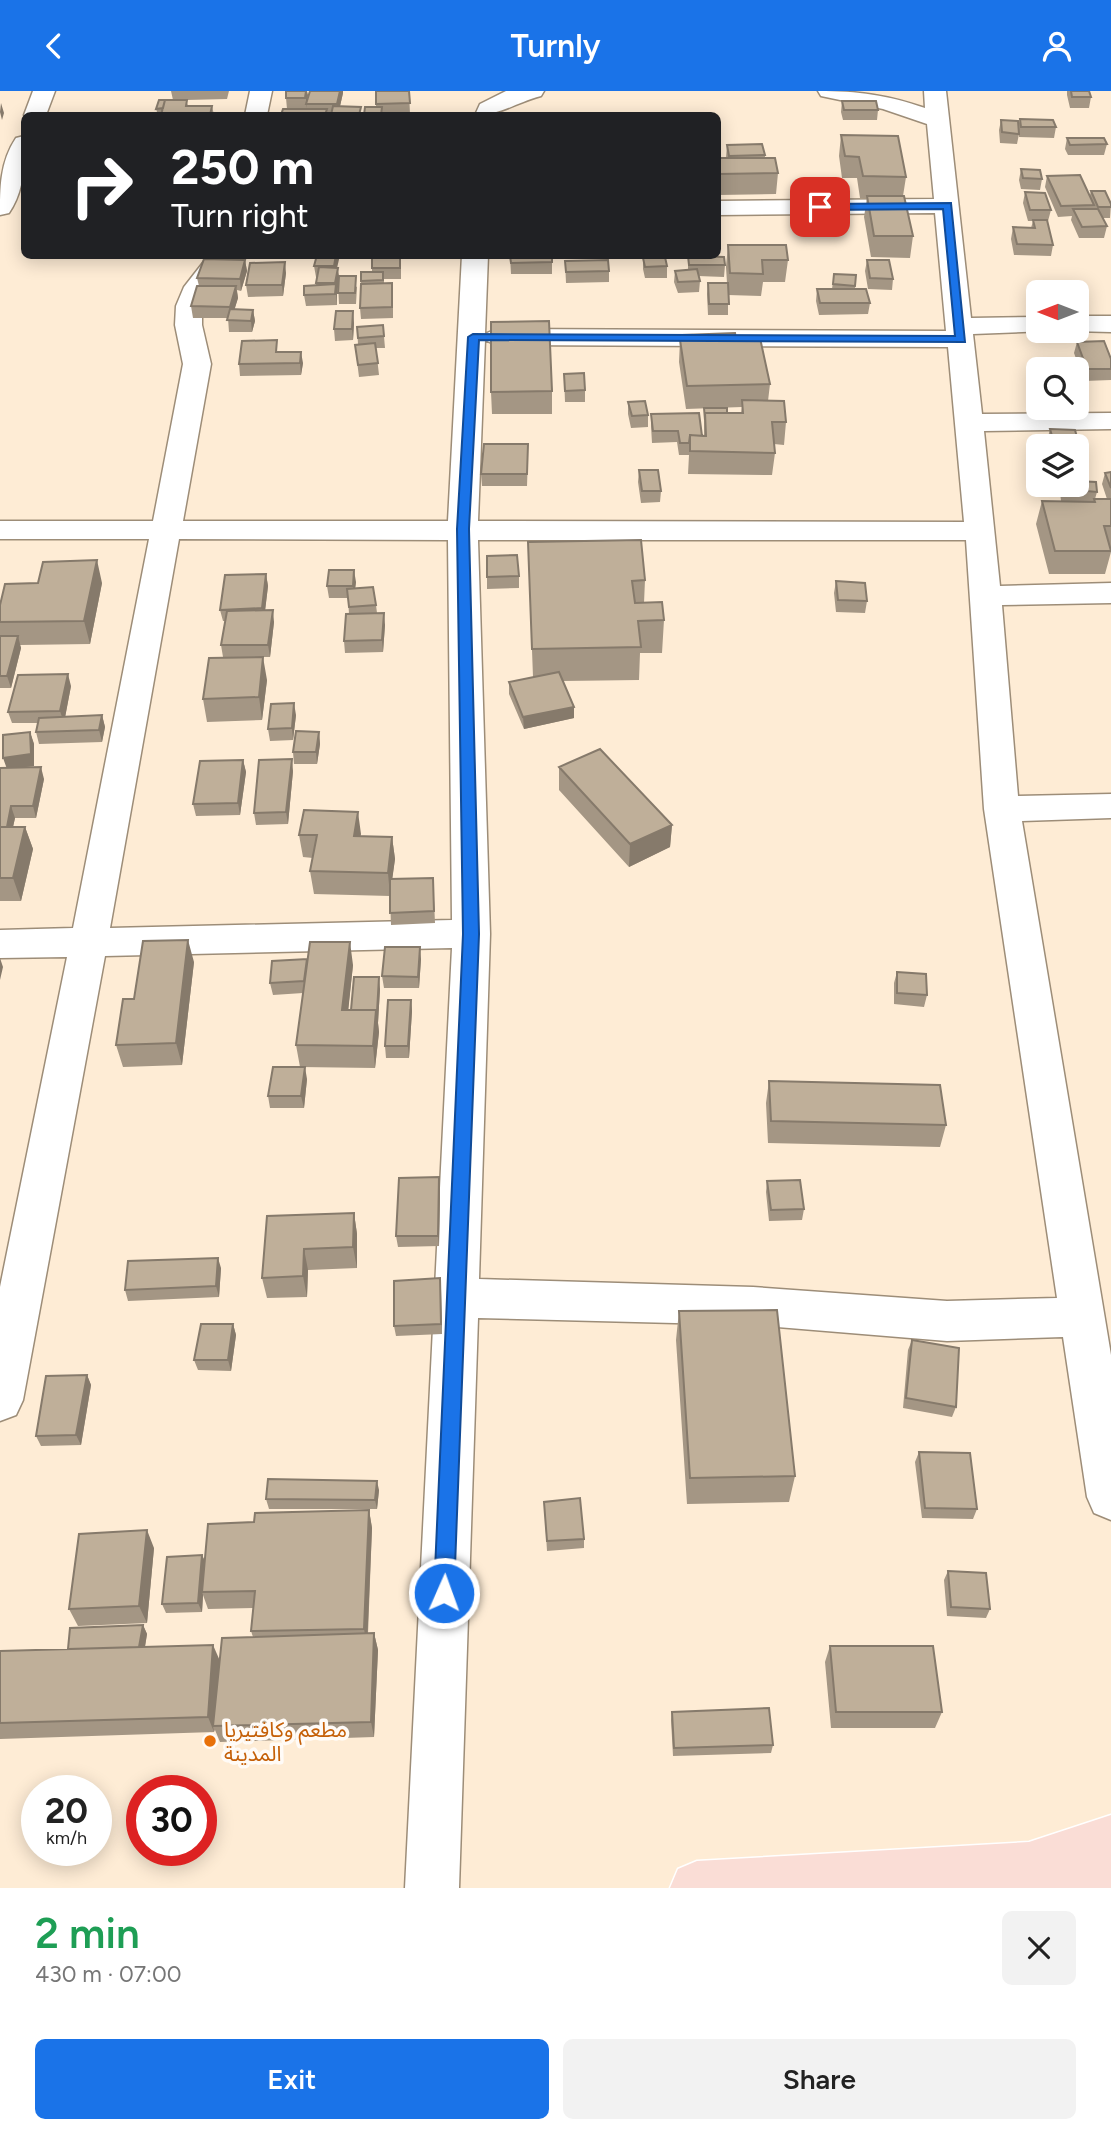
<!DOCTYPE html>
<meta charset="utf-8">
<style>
body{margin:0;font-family:Figtree,"Noto Sans Arabic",sans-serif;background:#f2f2f2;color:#222;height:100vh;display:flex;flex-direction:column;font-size:26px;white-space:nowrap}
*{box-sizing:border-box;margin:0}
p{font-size:23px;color:#767676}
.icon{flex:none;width:38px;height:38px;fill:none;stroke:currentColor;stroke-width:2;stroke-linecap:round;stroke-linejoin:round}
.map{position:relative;height:1797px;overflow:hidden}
.details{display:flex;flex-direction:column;background:#fff;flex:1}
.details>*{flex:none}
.hud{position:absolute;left:21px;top:21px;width:700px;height:147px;border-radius:10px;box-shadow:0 4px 18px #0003;background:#202124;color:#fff;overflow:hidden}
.needle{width:46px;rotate:270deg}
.controls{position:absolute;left:1026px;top:189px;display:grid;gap:14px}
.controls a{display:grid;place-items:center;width:63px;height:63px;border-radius:10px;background:#fff;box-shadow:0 4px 18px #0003;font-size:35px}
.speed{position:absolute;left:21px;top:1684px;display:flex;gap:14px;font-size:35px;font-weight:700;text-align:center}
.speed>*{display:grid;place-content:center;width:91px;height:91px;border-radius:50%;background:#fff;box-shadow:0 4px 18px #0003;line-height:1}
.speed small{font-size:18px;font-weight:400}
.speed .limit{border:10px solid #d22;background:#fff;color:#111}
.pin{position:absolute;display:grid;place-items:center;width:60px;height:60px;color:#fff;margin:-30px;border-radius:14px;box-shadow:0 4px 10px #0006}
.me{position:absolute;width:77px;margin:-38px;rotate:2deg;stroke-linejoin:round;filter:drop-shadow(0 0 5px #0008)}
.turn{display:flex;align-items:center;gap:24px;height:147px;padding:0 35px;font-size:32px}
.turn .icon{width:91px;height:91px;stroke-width:2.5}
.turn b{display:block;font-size:49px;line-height:60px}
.round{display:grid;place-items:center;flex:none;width:74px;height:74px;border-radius:10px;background:#f2f2f2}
.overview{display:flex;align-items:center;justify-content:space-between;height:119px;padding:0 35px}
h1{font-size:42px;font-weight:600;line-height:52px;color:#1e9e55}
.action{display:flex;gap:14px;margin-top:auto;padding:14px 35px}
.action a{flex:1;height:80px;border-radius:10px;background:#1a73e8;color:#fff;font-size:28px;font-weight:600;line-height:80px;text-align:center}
.action a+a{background:#f2f2f2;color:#222}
header{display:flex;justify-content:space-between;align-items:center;height:91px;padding:0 35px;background:#1a73e8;color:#fff;font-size:32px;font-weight:600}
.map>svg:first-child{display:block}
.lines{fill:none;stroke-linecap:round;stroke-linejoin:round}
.minor-casing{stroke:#9d8d78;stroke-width:3}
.major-casing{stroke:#fff;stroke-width:3}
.minor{fill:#fff;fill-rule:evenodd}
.major{fill:#faddd6;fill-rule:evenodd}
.wall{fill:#a49684}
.shaded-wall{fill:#867a6b}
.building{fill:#bfaf99;stroke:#867a6b;stroke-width:2}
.route{fill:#1a73e8;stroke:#114b97;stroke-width:2}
.food-dot{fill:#e8710a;stroke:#fffbf7;stroke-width:2.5}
.labels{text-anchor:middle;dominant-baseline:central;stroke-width:7;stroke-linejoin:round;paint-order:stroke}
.near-food-label{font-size:21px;fill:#c56008;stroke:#fffbf7;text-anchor:start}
</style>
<header><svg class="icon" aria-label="back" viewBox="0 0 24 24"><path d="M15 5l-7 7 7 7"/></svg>Turnly<svg class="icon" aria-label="person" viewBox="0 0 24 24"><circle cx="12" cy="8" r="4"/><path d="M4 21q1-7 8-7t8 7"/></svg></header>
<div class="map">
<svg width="1111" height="1797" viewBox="0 0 1111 1797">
<rect width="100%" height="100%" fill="#feecd5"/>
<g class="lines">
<g class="minor-casing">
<path id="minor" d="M33 0H55L46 24H24Z
M250 0H272L267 24H245Z
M506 0H544L541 5C515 12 501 24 475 24L480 13Z
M818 0C859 0 887 4 925 17L924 0H946L971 227 1038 226V240H1047L973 243 982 323 1111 322V338L984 340 1000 495 1111 492V512L1002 514 1018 705 1111 703V727L1022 730 1111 1264V1429L1094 1422 1087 1406 1063 1246 947 1250 753 1234 478 1227 459 1797H405L452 857 105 865 23 1309 16 1324 0 1330V1196L67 866 0 867V839L73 837 149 448H0V430H153L183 273 175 234 176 215 184 196 209 164H234L209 197 202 215V234L211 273 183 430H448L462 164H488L485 243 496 238 946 240 935 122 718 124V110L934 108 927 33 883 18 821 5ZM485 249 496 254 948 256 964 431 478 430ZM179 448 448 449 452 829 110 837ZM478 449H966L984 718 1057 1207 947 1210 753 1196 479 1188 490 843Z
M24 45C26 71 24 100 9 122L0 124C0 97 0 71 16 47Z
M1076 225H1111V241L1071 240H1076Z"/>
</g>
<g class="major-casing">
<path id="major" d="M1111 1724V1797H670L678 1778 697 1770 1029 1751Z"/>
</g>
<use href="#minor" class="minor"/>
<use href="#major" class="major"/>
</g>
<path class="wall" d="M171 0H229L227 8 186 9 188 15H212L214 24H158L156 18 173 9Z
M376 0H409L410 23 383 24 376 16Z
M1067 0H1089L1091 6 1089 17H1070L1067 4Z
M343 2 340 15 331 24H281L287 18 286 7 308 4 307 10Z
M842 10 878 19 877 29H843L841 21Z
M1020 28 1056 36 1054 47 1019 46V43L1017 53 1000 52 999 39 1001 29 1018 36Z
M841 44 906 86 903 105 913 145 910 167 871 166 864 126 867 107H860L857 87H842L839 65Z
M1067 47 1107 53 1104 64H1068L1065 58Z
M727 54 765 64V67L778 82 776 103 718 104V67H726Z
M1021 78 1042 88 1040 99 1021 98 1019 89Z
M1047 85 1090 104 1091 100 1111 113 1110 127H1103L1107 135 1104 147H1079L1071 129 1072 125 1058 126 1045 96Z
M1025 101 1051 119 1048 130H1047L1053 154 1051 165 1014 164 1011 148 1013 136 1031 137 1033 130H1028L1023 112Z
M728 154 788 169 785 191H763L761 205 728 204V224H708L707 203 708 192H727L726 176Z
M317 164 337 177 339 185 357 196 356 213H339L338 193 337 203V214L306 215 304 204 316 194 317 186H316L314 175Z
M372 164 401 174V188H384V193L393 204V227L361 228 360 217 361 181H372Z
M552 164V183H511L510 165Z
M688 165 725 174 724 186 698 185 700 190 699 201 678 202 674 191 675 180 688 179Z
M643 167 667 175V187H645L643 178Z
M245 169 247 180 241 200 237 199 238 207 234 219H253L255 230 252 241H229L228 227H193L191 215 199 195 197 187Z
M867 169 893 188 892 199 868 198 865 180Z
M565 170 609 180V191L566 192Z
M286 182 283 205 248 206 246 194Z
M834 183 856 184 855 198 870 212 868 223 819 224 816 210 817 198H832Z
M354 232 353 249 335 250 334 238Z
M383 234 385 257H376L379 284 359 286 355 254 358 253 357 236Z
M683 244 736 248 770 293 768 310 786 331 784 354 774 353 775 362 772 384 688 383 689 364H679L677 351 652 352 651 335V323L704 345V317L727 322H741L742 316 686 318 679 271 680 249H682Z
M1077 251 1111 268V289L1084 290 1074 262Z
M279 261 303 272 301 284 240 285 239 273Z
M564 283 585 299V311H565Z
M552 300V323H492L491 301Z
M628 311 648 324V336L631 337 628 323Z
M1050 338 1075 339 1082 364 1079 375H1076V355H1049L1047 350Z
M528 365 527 395H482L481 383Z
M639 379 661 400 660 411 641 412 638 391Z
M1111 381V461L1105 483H1049L1036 433 1042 410H1061L1060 401 1062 394H1076L1097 401 1095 408H1107L1102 393 1105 382Z
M528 451 645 489 644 512 664 529 662 562H640L639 589 563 590 574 627 524 638 509 603V591L533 586Z
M487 465 519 485V497L487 498Z
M266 483 268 495 265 519 274 531 270 566H223L221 554 225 530H223L220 519Z
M836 490 867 510 865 522 836 521 834 502Z
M356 491 355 497 376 514 377 522 385 534 383 561 345 562 344 550 349 523 348 507H329L327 495Z
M102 492 90 553 20 554 21 557 11 597H0V514Z
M267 589 262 629 207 631 203 608Z
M71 595 65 626 102 624 105 636 102 651 39 653 36 641 38 632H12L8 621Z
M296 624 293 649 270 650 268 638Z
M30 641 34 653V675L19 677 44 688 36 727H15L13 736H25L33 758 21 810H0V677H6Z
M319 641 320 653 317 673H294L293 661Z
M243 669 246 681 240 724 196 725 193 713Z
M559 676 672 734 670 756 629 776 559 699Z
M293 680 288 733 256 734 254 722Z
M299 744 392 746 395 768 392 788 433 787 435 832 391 834 390 805 314 803 310 780 313 767 303 766Z
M421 868 419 897H384L382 885Z
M194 871 182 974 123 976 116 954 134 908Z
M353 874 348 919H351L380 898 378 932 379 941 375 977 300 976 296 954 303 902 273 904 270 892Z
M897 881 927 904 924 916 894 913V892Z
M411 909 412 920 409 967H386L385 955Z
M307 988 304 1017H270L268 1005Z
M769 990 946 1034 940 1056 768 1052 766 1012Z
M439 1086 440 1097 439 1155 398 1156 396 1145Z
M767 1090 804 1118 802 1129 769 1130 766 1101Z
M354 1122 357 1143V1177L308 1179 307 1206 267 1207 262 1187Z
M221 1177 219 1206 128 1210 125 1199Z
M440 1187 442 1243 396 1245 394 1235Z
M679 1220 795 1385 789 1411 687 1413 676 1249Z
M233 1233 236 1244 231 1280 198 1279 194 1269Z
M912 1249 956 1316 952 1326 903 1317 908 1259Z
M87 1284 91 1294 81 1354 41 1355 36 1345Z
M919 1361 977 1418 973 1428 922 1427 915 1371Z
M379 1399 377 1418H269L266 1408Z
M544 1411 584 1448V1457L547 1460Z
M369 1419 372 1437 368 1543 374 1542 378 1559 374 1646 220 1651 215 1639 214 1641 0 1648V1560L68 1558 143 1534 147 1543 145 1556 219 1569 253 1546 251 1540 253 1517 208 1518 203 1504 202 1521 166 1522 162 1513 202 1464 205 1470 254 1431Z
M154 1457 147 1532 78 1535 69 1518Z
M948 1480 990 1518 986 1527 947 1525 944 1489Z
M830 1555 942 1621 935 1637H831L825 1571Z
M672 1621 773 1654 771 1662 673 1665 671 1629Z"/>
<path class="shaded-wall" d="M306 0H307L308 4 306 17Z
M340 0H343V2L338 24 337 13Z
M1 12 4 22 2 29 0 21Z
M336 164H340L335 186 334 175Z
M245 169 247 180 241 200 240 188Z
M285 171 286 182 283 205 282 194Z
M338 177 339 188 337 203V214L335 192Z
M236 195 238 207 232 227 230 216Z
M253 219 255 230 252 241 251 230Z
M353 220 354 232 353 249 352 238Z
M301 261 303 272 301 284 300 272Z
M97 469 102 492 90 553 84 530Z
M354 479 356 491 354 507 353 495Z
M266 483 268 495 264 529 262 517Z
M273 519 274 531 270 566 268 554Z
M384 522 385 534 383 561 382 549Z
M18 545 21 557 11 597 7 585Z
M263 566 267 589 262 629 259 606Z
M68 583 71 595 64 632 60 620Z
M294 612 296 624 293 649 292 637Z
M574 616V627L524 638 523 626Z
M102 624 105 636 102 651 99 639Z
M30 641 34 653V675L7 678 3 667Z
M319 641 320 653 317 673 316 661Z
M292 668 293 680 288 733 286 721Z
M243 669 246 681 240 724 238 712Z
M41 676 44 688 36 727 33 715Z
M11 715 15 727 10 749 6 737Z
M358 721 361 743 357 767 354 745Z
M672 734 670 756 629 776 630 753Z
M25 736 33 758 21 810 13 787Z
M392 746 395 768 390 805 388 782Z
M188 849 194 871 182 974 176 952Z
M350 851 353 874 346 941 342 919Z
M420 856 421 868 419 897 418 886Z
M0 867 3 876 0 889Z
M379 886 380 898 378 932 379 941 375 977 373 955Z
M411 909 412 920 409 967 408 955Z
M305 976 307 988 304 1017 301 1005Z
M439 1086 440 1097 439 1155 438 1145Z
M354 1122 357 1143V1177L353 1156Z
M304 1158 308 1179 307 1206 303 1185Z
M218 1167 221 1177 219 1206 216 1195Z
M440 1187 441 1198 442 1243 441 1233Z
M233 1233 236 1244 231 1280 228 1269Z
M87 1284 91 1294 81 1354 76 1344Z
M377 1390 379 1399 377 1418 375 1409Z
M369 1419 372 1437 367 1555 364 1538Z
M147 1439 154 1457 147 1532 139 1515Z
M202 1464 206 1473 202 1501 203 1504 202 1521 198 1512Z
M143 1534 147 1543 143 1567 139 1559Z
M374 1542 378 1559 374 1646 371 1631Z
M213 1554 220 1570 213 1635 214 1641 208 1626Z"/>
<path class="building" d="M286 0H306L305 7H286Z
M310 0H340L337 13H306Z
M376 0H409L410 12 376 13Z
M1071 0H1089L1091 6H1072Z
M159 9H186H165L163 17 156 18Z
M165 9H187L186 15H212L210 24H161Z
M842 10H876L878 19H844Z
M333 15 361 16 359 24H331Z
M365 16H382L381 24H364Z
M283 18H327L325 24H281Z
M1020 28 1053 29 1056 36H1021Z
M1001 29 1018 30 1019 43 1002 41Z
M841 44 898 45 906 86 863 85 859 66 845 65Z
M1067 47H1104L1107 53 1070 54Z
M762 53 765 64 729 65 727 54Z
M718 67H775L778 82 718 83Z
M1021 78 1040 79 1042 88 1023 87Z
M1080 84 1094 114 1061 115 1047 85Z
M1091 100H1105L1111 113V116H1098Z
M1025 101 1045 102 1051 119H1030Z
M867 105H904L913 145H874Z
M1073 118H1098L1107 135 1082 136Z
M1033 129H1047L1053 154 1017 153 1013 136 1035 137Z
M728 154H786L788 169H762L763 183 730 182Z
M317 164H336L334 175H314Z
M372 164H400V177H372Z
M552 164V171L511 172 510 165Z
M688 165 724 166 725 174H689Z
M665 166 667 175 645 176 643 167Z
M204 168 245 169 240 188 197 187Z
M608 169 609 180 566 181 565 170Z
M867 169H889L893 188 870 187Z
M285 171 282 194H246L250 172Z
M319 176 338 177 335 192H316Z
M697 178 700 190 678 191 675 180Z
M361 181H383V189L361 190Z
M834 183 856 184 855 195 833 193Z
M339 185H356L355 202H338Z
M392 192V216L360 217 361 193Z
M708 192H728L729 213H709Z
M336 193 335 203 304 204V195Z
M197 195H236L230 216 191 215Z
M817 198H866L870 212H820Z
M230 218 253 219 251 230 227 229Z
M336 220H353L352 238H334Z
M549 230 552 300 491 301V231Z
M383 234 384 245 358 247 357 236Z
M735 242 736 248 684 249 683 244Z
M760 247 770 293 687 295 680 249Z
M277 249 276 261H301L300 272 239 273 242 250Z
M1104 250 1111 268V278H1087L1077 251Z
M375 252 378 272 358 274 355 254Z
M584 282 585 299 565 300 564 283Z
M742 309 784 310 786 331H772L775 362 690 360V344L706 345 705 322H743Z
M645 310 648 324 632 325 628 311Z
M704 317H727V322H705V329Z
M699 322 702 345 690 344 689 352H680L678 340H653L651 323Z
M1050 338 1075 339 1082 364H1076V355H1055Z
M484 353H528L527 383H481Z
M639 379H658L661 400H642Z
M1111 381V397L1105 382Z
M1076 390 1096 391 1097 401 1064 398V394H1076Z
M1094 408H1111V435H1104L1111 460H1055L1042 410 1095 411Z
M641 449 645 489 632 490 635 512 662 511 664 529 638 530 641 556 532 558 528 451Z
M517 464 519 485 487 486V465Z
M97 469 84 530 0 531V514L5 493 38 492 43 471Z
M329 479H354L353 495H327Z
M266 483 262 517 220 519 225 484Z
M836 490 865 492 867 510 838 509Z
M373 496 376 514 349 516 347 498Z
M273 519 268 554H221L227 520Z
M384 522 382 549 344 550 346 523Z
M0 545H18L7 585H0Z
M263 566 259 606 203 608 209 567Z
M559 581 574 616 523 626 509 591Z
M68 583 60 620 8 621 18 584Z
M294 612 292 637 268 638 271 613Z
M102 624 99 639 36 641 39 627Z
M296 640 319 641 316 661H293Z
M30 641 31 663 3 667V644Z
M600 658 672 734 630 753 559 676Z
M292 668 286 721 254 722 259 669Z
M243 669 238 712 193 713 200 670Z
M41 676 33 715H11L7 736H0V677Z
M304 719 358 721 354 745 392 746 388 782 310 780 317 744H299Z
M0 736H25L13 787H0Z
M433 787 434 820 390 822V788Z
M188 849 176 952 116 954 123 908H134L143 850Z
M310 851H350L342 919H376L373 955 296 954Z
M385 856H420L418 886 382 885Z
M307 868 304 890 270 892 272 870Z
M897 881 926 883 927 904 897 902Z
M354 886H379L377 921 376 919H351Z
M388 909H411L408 955H385Z
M273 976H305L301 1005H268Z
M769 990 940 994 946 1034 771 1030Z
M439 1086 438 1145H396L399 1087Z
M800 1089 804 1118 771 1119 767 1090Z
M354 1122 353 1156 304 1158 303 1185 262 1187 267 1125Z
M218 1167 216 1195 125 1199 128 1170Z
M440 1187 441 1233 394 1235V1190Z
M777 1219 795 1385 690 1387 679 1220Z
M201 1233H233L228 1269H194Z
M912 1249 959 1257 956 1316 906 1307Z
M87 1284 76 1344 36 1345 46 1285Z
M919 1361 970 1362 977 1418 925 1417Z
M268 1388 377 1390 375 1409 266 1408Z
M580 1407 584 1448 547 1450 544 1411Z
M369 1419 364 1538 251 1540 255 1500 202 1501 208 1433 254 1431 255 1422Z
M147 1439 139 1515 69 1518 79 1443Z
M202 1464 198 1512 162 1513 167 1466Z
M948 1480 986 1482 990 1518 951 1516Z
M143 1534 139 1556 68 1558 70 1537Z
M374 1542 371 1631 213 1635 222 1547Z
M213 1554 208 1626 0 1632V1560Z
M830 1555H933L942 1621H836Z
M769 1617 773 1654 674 1657 672 1621Z"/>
<path class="route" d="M951 112 965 251 479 249 469 438 479 843 454 1502 451 1509 444 1512 437 1509 434 1502 463 843 457 438 468 246 473 243 955 245 943 118 820 119 815 116 820 113Z"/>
<circle class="food-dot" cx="210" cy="1650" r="7"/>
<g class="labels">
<g class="near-food-label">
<text x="224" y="1638">مطعم وكافتيريا<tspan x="224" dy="24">المدينة</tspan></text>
</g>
</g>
</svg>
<div class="controls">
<a><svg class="needle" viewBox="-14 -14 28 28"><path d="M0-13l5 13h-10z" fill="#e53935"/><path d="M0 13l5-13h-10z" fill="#767676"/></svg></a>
<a><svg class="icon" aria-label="search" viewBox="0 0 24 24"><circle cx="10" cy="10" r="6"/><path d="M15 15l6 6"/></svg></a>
<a><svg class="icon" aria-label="layers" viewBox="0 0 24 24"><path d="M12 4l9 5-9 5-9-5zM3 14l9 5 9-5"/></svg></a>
</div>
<div class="speed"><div>20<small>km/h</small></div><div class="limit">30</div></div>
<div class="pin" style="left:820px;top:116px;background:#d93025"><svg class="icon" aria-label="arrive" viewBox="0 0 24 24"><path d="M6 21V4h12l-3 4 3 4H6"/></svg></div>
<svg class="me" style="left:444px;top:1502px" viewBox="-20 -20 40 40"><circle r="17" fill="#1a73e8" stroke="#fff" stroke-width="3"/><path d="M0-11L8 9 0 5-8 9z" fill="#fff"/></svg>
<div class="hud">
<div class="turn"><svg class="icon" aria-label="right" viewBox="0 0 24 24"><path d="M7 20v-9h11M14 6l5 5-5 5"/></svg><div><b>250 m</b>Turn right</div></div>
</div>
</div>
<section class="details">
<div class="overview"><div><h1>2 min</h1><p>430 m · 07:00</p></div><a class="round"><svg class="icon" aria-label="close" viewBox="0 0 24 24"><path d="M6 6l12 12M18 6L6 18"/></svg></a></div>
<div class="action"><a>Exit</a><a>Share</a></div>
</section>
